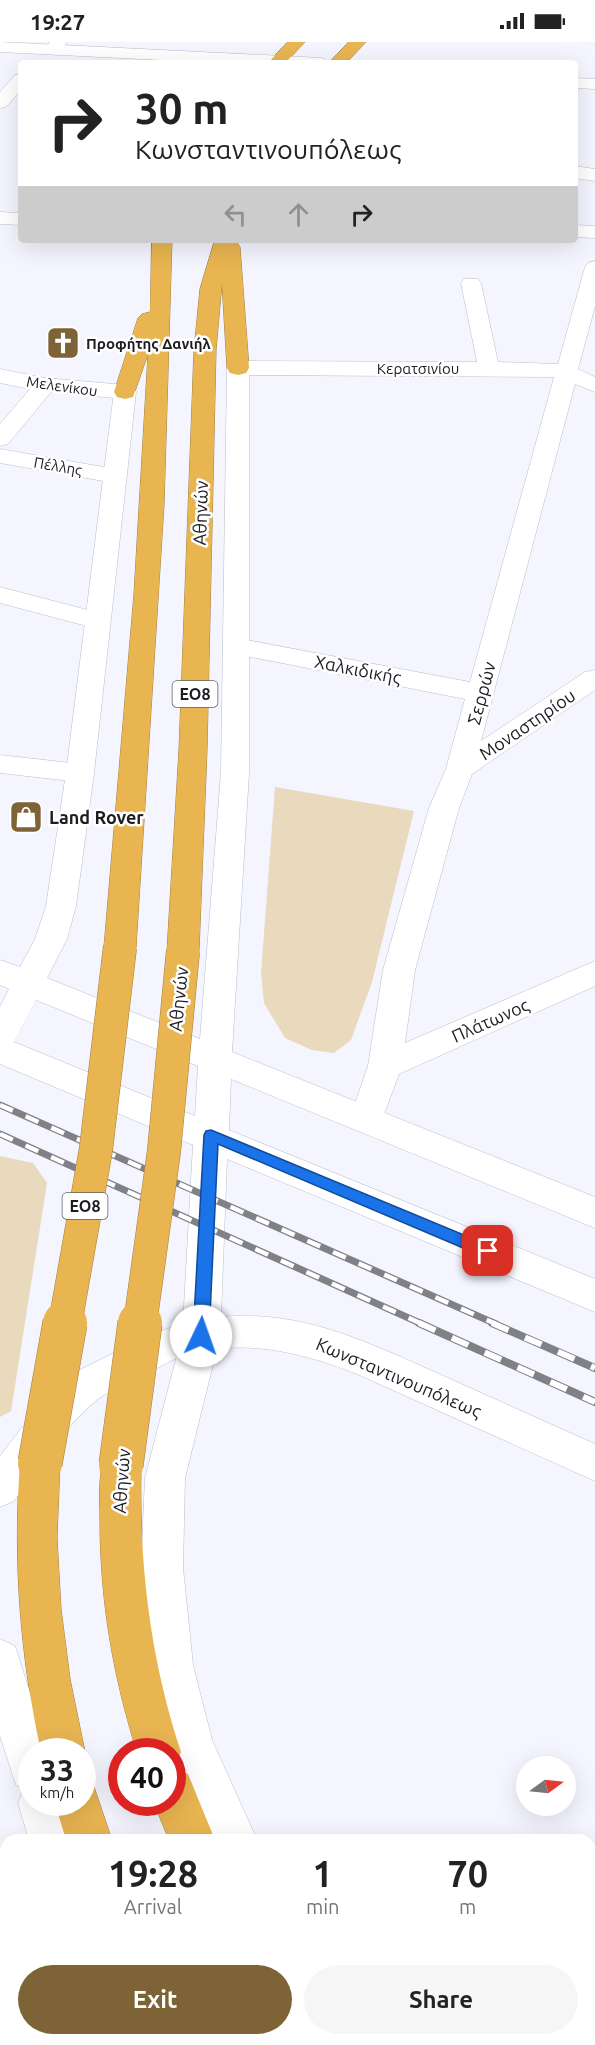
<!DOCTYPE html>
<meta charset="utf-8">
<style>
body{margin:0;font-family:Ubuntu,sans-serif;background:#f6f6f6;color:#222;height:100vh;display:flex;flex-direction:column;font-size:22px;white-space:nowrap}
*{box-sizing:border-box;margin:0}
p{font-size:20px;color:#767676}
.icon{flex:none;width:33px;height:33px;fill:none;stroke:currentColor;stroke-width:2;stroke-linecap:round;stroke-linejoin:round}
.map{position:relative;flex:1;overflow:hidden}
.drawer{position:absolute;left:0px;top:1792px;width:596px;height:212px;display:flex;flex-direction:column;background:#fff;border-radius:18px 18px 0 0;box-shadow:0 6px 24px #0002}
.drawer>*{flex:none}
.hud{position:absolute;left:18px;top:18px;width:560px;height:183px;border-radius:6px;box-shadow:0 6px 24px #0002;background:#fff;color:#222;overflow:hidden}
.needle{width:39px;rotate:75deg}
.controls{position:absolute;left:516px;top:1714px;display:grid;gap:12px}
.controls a{display:grid;place-items:center;width:60px;height:60px;border-radius:50%;background:#fff;box-shadow:0 6px 24px #0002;font-size:30px}
.speed{position:absolute;left:18px;top:1696px;display:flex;gap:12px;font-size:30px;font-weight:700;text-align:center}
.speed>*{display:grid;place-content:center;width:78px;height:78px;border-radius:50%;background:#fff;box-shadow:0 6px 24px #0002;line-height:1}
.speed small{font-size:15px;font-weight:400}
.speed .limit{border:9px solid #d22;background:#fff;color:#111}
.pin{position:absolute;display:grid;place-items:center;width:51px;height:51px;color:#fff;margin:-26px;border-radius:12px;box-shadow:0 3px 9px #0006}
.me{position:absolute;width:66px;margin:-33px;rotate:3deg;stroke-linejoin:round;filter:drop-shadow(0 0 4px #0008)}
.turn{display:flex;align-items:center;gap:21px;height:126px;padding:0 18px;font-size:27px}
.turn .icon{width:78px;height:78px;stroke-width:2.5}
.turn b{display:block;font-size:42px;line-height:51px}
.lanes{display:flex;align-items:center;height:57px;padding:0 18px;background:#0003;justify-content:center;gap:30px;direction:ltr}
.lanes .off{opacity:.35}
.eta{display:flex;justify-content:space-evenly;align-items:center;height:102px;text-align:center}
.eta b{font-size:36px;font-weight:700;line-height:42px}
.primary-button{display:flex;gap:12px;margin-top:auto;padding:12px 18px}
.primary-button a{flex:1;height:69px;border-radius:36px;background:#7d6335;color:#fff;font-size:24px;font-weight:700;line-height:69px;text-align:center}
.primary-button a+a{background:#f6f6f6;color:#222}
.status{display:flex;justify-content:space-between;align-items:center;height:42px;padding:0 30px;background:#fff;direction:ltr}
.status svg{height:16px;fill:currentColor}
.map>svg:first-child{display:block}
.green{fill:#e9d9bd}
.lines{fill:none;stroke-linecap:round;stroke-linejoin:round}
.street-casing{stroke:#bcbdcb;stroke-width:1}
.secondary-casing{stroke:#bcbdcb;stroke-width:1}
.highway-casing{stroke:#a17f41;stroke-width:1}
.street{fill:#fff;fill-rule:evenodd}
.secondary{fill:#fff;fill-rule:evenodd}
.highway{fill:#e9b551;fill-rule:evenodd}
.rail-far1-casing{stroke:#808087;stroke-width:7}
.rail-casing{stroke:#808087;stroke-width:8}
.rail-far1{stroke:#fff;stroke-width:4.5;stroke-dasharray:14;stroke-linecap:butt}
.rail{stroke:#fff;stroke-width:6;stroke-dasharray:18;stroke-linecap:butt}
.highway-bridge-far1-casing{stroke:#a17f41;stroke-width:34;stroke-linecap:butt}
.highway-bridge-casing{stroke:#a17f41;stroke-width:45;stroke-linecap:butt}
.highway-bridge-far1{stroke:#e9b551;stroke-width:33}
.highway-bridge{stroke:#e9b551;stroke-width:44}
.route{fill:#1a73e8;stroke:#114b97;stroke-width:1.5}
.labels{text-anchor:middle;dominant-baseline:central;stroke-width:5;stroke-linejoin:round;paint-order:stroke}
.far-poi-label{font-size:15px;font-weight:bold;fill:#1c1c22;stroke:#fff;text-anchor:start}
.far-street-label{font-size:15px;fill:#1c1c22;stroke:#fff}
.shield{fill:#fff;stroke:#606064;stroke-width:1.5}
.shield-label{font-size:16px;font-weight:bold;fill:#1c1c22}
.street-label{font-size:18px;fill:#1c1c22;stroke:#fff}
.poi-label{font-size:18px;font-weight:bold;fill:#1c1c22;stroke:#fff;text-anchor:start}
</style>
<div class="status"><b>19:27</b><svg viewBox="0 0 49 12"><path d="M0 12V9h3v3zM5 12V6h3v6zM10 12V3h3v9zM15 12V0h3v12zM26 1h20v11H26zM47 4h2v5h-2z"/></svg></div>
<div class="map">
<svg width="595" height="2003" viewBox="0 0 595 2003">
<rect width="100%" height="100%" fill="#f4f5fe"/>
<path class="green" d="M275 745 414 769 372 940 351 998 334 1011 312 1008 285 996 264 961 261 931Z
M0 1114 33 1121 47 1141 11 1369 0 1375Z"/>
<g class="lines">
<g class="street-casing">
<path id="street" d="M50 0H67L58 11 52 12 44 7Z
M21 32V48L6 65 0 66V50L15 33Z
M574 124 595 127V139L574 136Z
M0 170 21 171V183L0 182Z
M574 183 595 184V196L574 195Z
M595 219V264L578 327 595 335V350L575 342 481 699 585 630 595 628V648L472 732 459 766 415 928 405 1001 595 919V944L399 1032 379 1086 367 1090 355 1086 350 1076 368 1024 383 928 429 766 446 727 465 657 236 612 227 610 223 604 227 598 236 596 470 640 554 335 238 333 230 331 227 326 230 321 238 319 477 320 461 241 464 237H478L481 241 498 320 558 322 585 225 588 221Z
M0 327 45 336 125 343 133 345 136 350 133 355 125 357 51 350 8 402 0 404V382L30 347 0 341Z
M0 407 115 427 123 429 127 434 123 439 115 441 0 421Z
M0 545 107 573 111 579 107 585 98 587 0 561Z
M0 713 80 722 90 724 94 731 90 738 80 740 0 731Z
M201 1277 214 1282 220 1294 185 1436 183 1526 193 1623 212 1698 257 1798H211L169 1701 149 1623 141 1526 145 1436 182 1294 188 1282Z
M595 1934V1982L590 1984V1936Z
M307 1998H358L360 2003H309Z
M471 1998H530L528 2003H469Z"/>
</g>
<g class="secondary-casing">
<path id="secondary" d="M0 0 322 16 330 21H221L0 10Z
M574 36 595 37V47L574 46Z
M238 319 246 321 249 326V731L232 1010 595 1155V1186L231 1037 229 1088 595 1237V1270L227 1117 221 1275C305 1267 373 1303 448 1336 497 1358 546 1380 595 1402V1439L357 1332C299 1309 237 1294 175 1317 163 1322 151 1330 139 1336 126 1343 110 1348 98 1357 64 1384 40 1425 14 1459L0 1465V1414L45 1356 72 1332 154 1291 183 1282 193 1103 0 1022V965L9 947 0 943V918L20 925 35 897 46 864 66 731 114 350 117 345 125 343 133 345 136 350 94 731 76 864 67 897 47 936 200 997 221 731 227 326 230 321ZM36 958 198 1024 195 1074 14 1000Z
M0 1597 15 1604 49 1710H32V1761H64L75 1798H29L18 1761 24 1746 16 1743 0 1694Z
M105 1998H155L157 2003H107Z"/>
</g>
<g class="highway-casing">
<path id="highway" d="M288 0H305L285 21H268Z
M349 0H366L346 21H329Z
M152 198H172L164 463 136 905 131 913 120 916 109 913 104 905 134 552 148 312 133 355 125 357 117 355 114 350 138 276 142 272 150 270Z
M215 198H235L240 205 249 326 246 331 238 333 230 331 227 326 222 241 216 308 207 708 199 909 194 917 183 920 172 917 167 909 179 708 194 308 200 247Z
M40 1403 54 1408 60 1421 57 1496 61 1567 70 1637 85 1710 82 1717V1710H41C20 1613 13 1519 20 1421L26 1408Z
M121 1404 135 1410 141 1423C139 1522 150 1616 181 1710L174 1726 188 1732 215 1798H169L154 1761H172V1710H137C113 1634 100 1558 100 1478 100 1455 97 1431 107 1410Z
M82 1740 94 1745 112 1798H66L55 1761H82Z
M146 1998H197L199 2003H148Z
M261 1998H312L314 2003H263Z"/>
</g>
<use href="#street" class="street"/>
<use href="#secondary" class="secondary"/>
<use href="#highway" class="highway"/>
<g class="rail-far1-casing">
<path id="rail-far1" d="M0 1063 496 1282
M0 1092 422 1282"/>
</g>
<g class="rail-casing">
<path id="rail" d="M419 1281 595 1360
M492 1281 595 1326"/>
</g>
<use href="#rail-far1" class="rail-far1"/>
<use href="#rail" class="rail"/>
<g class="highway-bridge-far1-casing">
<path id="highway-bridge-far1" d="M65 1282 96 1107 120 905
M140 1282 164 1109 183 909"/>
</g>
<g class="highway-bridge-casing">
<path id="highway-bridge" d="M40 1421 65 1281
M121 1423 140 1281"/>
</g>
<use href="#highway-bridge-far1" class="highway-bridge-far1"/>
<use href="#highway-bridge" class="highway-bridge"/>
</g>
<path class="route" d="M211 1088 493 1205 495 1209 493 1214 488 1216 482 1214 218 1102 209 1294 207 1299 201 1301 196 1299 193 1294 204 1093 206 1089Z"/>
<defs>
<g id="church-square" transform="scale(1.725)"><rect x="-9" y="-9" width="18" height="18" rx="4" fill="#7d6335" stroke="#fff"/><path d="M-1.2-6h2.4v3.5h3.3v2.4h-3.3V6h-2.4V-.1h-3.3v-2.4h3.3Z" fill="#fff"/></g>
<g id="shop-square" transform="scale(1.725)"><rect x="-9" y="-9" width="18" height="18" rx="4" fill="#7d6335" stroke="#fff"/><path d="M-5-2.5h2.3a2.7 3.5 0 0 1 5.4 0H5L5.5 6h-11ZM-1.5-2.5h3a1.5 2.3 0 0 0-3 0Z" fill="#fff"/></g>
</defs>
<g fill-rule="evenodd">
<use href="#church-square" x="63" y="301"/>
<use href="#shop-square" x="26" y="775"/>
</g>
<g class="labels">
<g class="far-poi-label">
<text x="86" y="301">Προφήτης Δανιήλ</text>
</g>
<g class="far-street-label">
<text x="418" y="326">Κερατσινίου</text>
<text transform="translate(62 344) rotate(8)">Μελενίκου</text>
<text transform="translate(58 424) rotate(10)">Πέλλης</text>
</g>
<g class="shield">
<rect x="172.5" y="639" width="45" height="26" rx="4.5"/>
<rect x="62.5" y="1151" width="45" height="26" rx="4.5"/>
</g>
<g class="shield-label">
<text x="195" y="652">ΕΟ8</text>
<text x="85" y="1164">ΕΟ8</text>
</g>
<g class="street-label">
<text transform="translate(200 471) rotate(-88)">Αθηνών</text>
<text transform="translate(358 627) rotate(11)">Χαλκιδικής</text>
<text transform="translate(481 651) rotate(-75)">Σερρών</text>
<text transform="translate(527 682) rotate(-34)">Μοναστηρίου</text>
<text transform="translate(178 957) rotate(-84)">Αθηνών</text>
<text transform="translate(490 978) rotate(-24)">Πλάτωνος</text>
<text transform="translate(399 1335) rotate(23)">Κωνσταντινουπόλεως</text>
<text transform="translate(121 1439) rotate(-86)">Αθηνών</text>
</g>
<g class="poi-label">
<text x="49" y="775">Land Rover</text>
</g>
</g>
</svg>
<div class="controls">
<a><svg class="needle" viewBox="-14 -14 28 28"><path d="M0-13l5 13h-10z" fill="#e53935"/><path d="M0 13l5-13h-10z" fill="#767676"/></svg></a>
</div>
<div class="speed"><div>33<small>km/h</small></div><div class="limit">40</div></div>
<div class="pin" style="left:488px;top:1209px;background:#d93025"><svg class="icon" aria-label="arrive" viewBox="0 0 24 24"><path d="M6 21V4h12l-3 4 3 4H6"/></svg></div>
<svg class="me" style="left:201px;top:1294px" viewBox="-20 -20 40 40"><circle r="19" fill="#fff"/><path d="M0-13L10 11 0 6-10 11z" fill="#1a73e8"/></svg>
<div class="hud">
<div class="turn"><svg class="icon" aria-label="right" viewBox="0 0 24 24"><path d="M7 20v-9h11M14 6l5 5-5 5"/></svg><div><b>30 m</b>Κωνσταντινουπόλεως</div></div>
<div class="lanes"><svg class="icon off" aria-label="left" viewBox="0 0 24 24"><path d="M17 20v-9H6M10 6l-5 5 5 5"/></svg><svg class="icon off" aria-label="ahead" viewBox="0 0 24 24"><path d="M12 20V5M6 11l6-6 6 6"/></svg><svg class="icon" aria-label="right" viewBox="0 0 24 24"><path d="M7 20v-9h11M14 6l5 5-5 5"/></svg></div>
</div>
<section class="drawer">
<div class="eta">
<div><b>19:28</b><p>Arrival</p></div>
<div><b>1</b><p>min</p></div>
<div><b>70</b><p>m</p></div>
</div>
<div class="primary-button"><a>Exit</a><a>Share</a></div>
</section>
</div>
